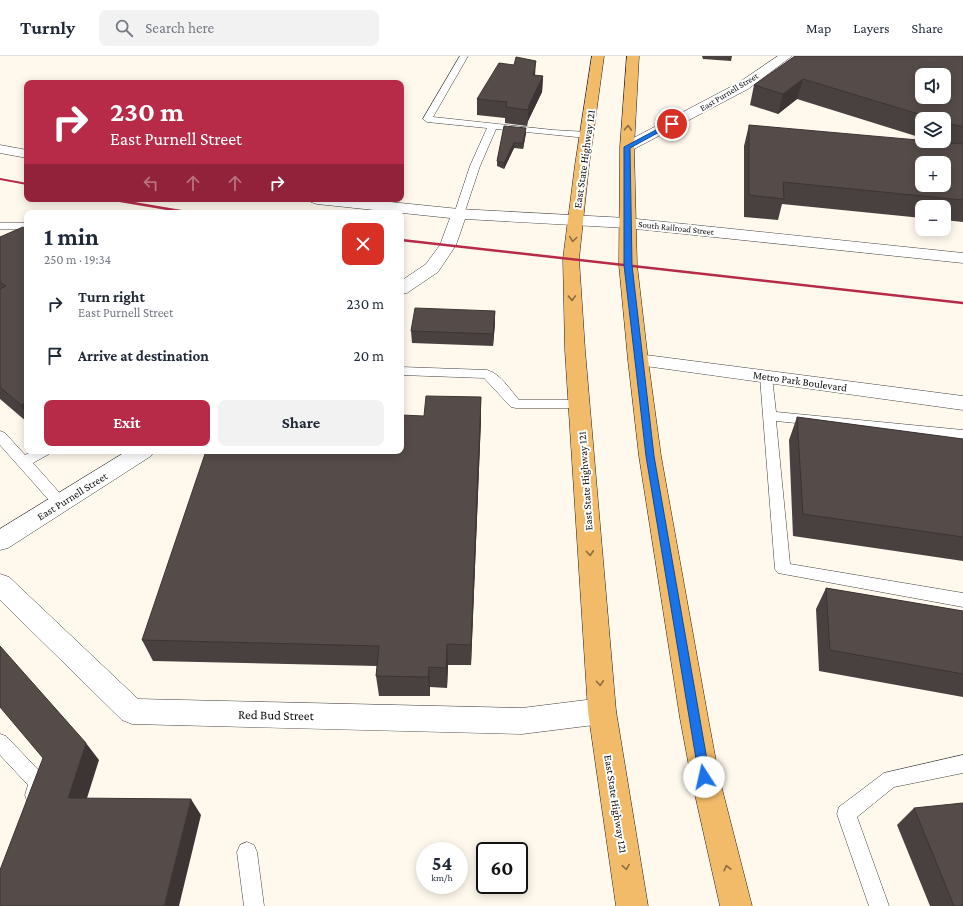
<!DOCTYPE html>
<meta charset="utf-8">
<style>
body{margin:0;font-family:"Crimson Pro",serif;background:#f2f2f3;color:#1f2937;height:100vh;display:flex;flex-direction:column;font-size:15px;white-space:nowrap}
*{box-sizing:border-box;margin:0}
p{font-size:13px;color:#747a83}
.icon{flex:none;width:22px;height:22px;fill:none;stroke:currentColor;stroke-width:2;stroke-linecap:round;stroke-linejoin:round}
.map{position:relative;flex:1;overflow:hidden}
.drawer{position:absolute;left:24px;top:154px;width:380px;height:244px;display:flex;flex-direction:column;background:#fff;border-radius:8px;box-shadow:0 2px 10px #0003}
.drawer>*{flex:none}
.banner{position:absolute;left:24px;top:24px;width:380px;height:122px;border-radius:8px;box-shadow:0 2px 10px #0003;background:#b72b48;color:#fff;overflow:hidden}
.controls{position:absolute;left:915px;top:12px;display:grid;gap:8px}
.controls a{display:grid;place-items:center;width:36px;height:36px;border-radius:8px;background:#fff;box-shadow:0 2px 10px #0003;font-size:20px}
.speed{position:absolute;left:416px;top:786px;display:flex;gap:8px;font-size:20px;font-weight:700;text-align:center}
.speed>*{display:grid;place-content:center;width:52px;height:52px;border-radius:50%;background:#fff;box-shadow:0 2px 10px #0003;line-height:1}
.speed small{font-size:10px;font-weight:400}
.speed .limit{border:2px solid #111;border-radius:6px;background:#fff;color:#111}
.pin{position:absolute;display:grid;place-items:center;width:34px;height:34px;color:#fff;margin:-17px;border:2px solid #fff;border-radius:50%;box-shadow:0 1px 4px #0007}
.me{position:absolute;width:44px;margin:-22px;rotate:350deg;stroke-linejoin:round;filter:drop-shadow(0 0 3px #0008)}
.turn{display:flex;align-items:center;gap:14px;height:84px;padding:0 20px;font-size:18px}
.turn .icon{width:52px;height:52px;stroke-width:2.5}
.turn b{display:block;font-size:28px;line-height:34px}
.lanes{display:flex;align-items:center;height:38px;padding:0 20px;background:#0003;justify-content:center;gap:20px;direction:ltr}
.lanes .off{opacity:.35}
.round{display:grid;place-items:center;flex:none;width:42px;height:42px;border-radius:8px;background:#f2f2f3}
.summary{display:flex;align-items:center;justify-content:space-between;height:68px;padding:0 20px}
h1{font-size:24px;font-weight:700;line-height:30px}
.primary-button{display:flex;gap:8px;margin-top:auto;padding:8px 20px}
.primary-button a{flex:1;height:46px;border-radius:8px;background:#b72b48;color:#fff;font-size:16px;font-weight:700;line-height:46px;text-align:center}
.primary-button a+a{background:#f2f2f3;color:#1f2937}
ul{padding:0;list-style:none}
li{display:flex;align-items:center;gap:12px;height:52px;padding:0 20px}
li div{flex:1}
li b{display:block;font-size:15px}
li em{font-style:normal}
header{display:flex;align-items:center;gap:24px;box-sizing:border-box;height:56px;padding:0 20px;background:#fff;border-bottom:1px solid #e0e1e3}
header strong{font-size:19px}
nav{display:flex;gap:22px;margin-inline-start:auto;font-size:14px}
.search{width:280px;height:36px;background:#f2f2f3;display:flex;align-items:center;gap:10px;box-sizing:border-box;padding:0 14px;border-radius:8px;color:#747a83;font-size:15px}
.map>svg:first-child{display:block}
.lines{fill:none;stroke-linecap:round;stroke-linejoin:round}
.service-casing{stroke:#404040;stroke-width:1}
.minor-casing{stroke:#404040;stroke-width:1}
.tertiary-casing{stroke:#404040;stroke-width:1}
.primary-casing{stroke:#1e1e1e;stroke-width:1}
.service{fill:#fff;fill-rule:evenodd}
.minor{fill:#fff;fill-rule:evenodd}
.tertiary{fill:#fff;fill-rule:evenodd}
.primary{fill:#f2bb69;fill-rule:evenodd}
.rail-far1{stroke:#b72b48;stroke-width:2}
.rail{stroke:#b72b48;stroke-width:2.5}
.wall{fill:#494140}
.shaded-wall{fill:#3c3534}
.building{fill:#554c4a;stroke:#3c3534;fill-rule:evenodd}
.oneway{stroke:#8b6d40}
.route{fill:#1a73e8;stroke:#114b97}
.labels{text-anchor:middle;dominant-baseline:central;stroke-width:4;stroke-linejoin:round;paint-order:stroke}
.far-street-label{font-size:9px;fill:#0d0d0d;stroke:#fff}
.street-label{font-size:11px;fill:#0d0d0d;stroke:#fff}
.near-street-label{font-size:13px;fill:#0d0d0d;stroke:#fff}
</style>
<header>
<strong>Turnly</strong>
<div class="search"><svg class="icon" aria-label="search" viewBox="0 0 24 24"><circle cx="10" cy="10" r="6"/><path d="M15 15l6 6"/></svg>Search here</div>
<nav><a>Map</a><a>Layers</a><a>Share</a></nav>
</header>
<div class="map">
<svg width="963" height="850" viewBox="0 0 963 850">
<rect width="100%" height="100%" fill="#fef8ed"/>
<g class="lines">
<g class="service-casing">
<path id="service" d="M460 0H468L433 61 553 74 587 76 591 79 587 82 496 73 480 110 464 158 459 161 454 158 470 110 487 72 427 66 423 63Z
M0 167H27V173H0Z
M401 311 487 314C501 318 510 334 519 344H579L584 345 585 348 584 351 579 352H516L511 351 484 322 401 319Z
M766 317 770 318 772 321 776 356 963 374V384L776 365 790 508 963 537V551L778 517 775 513 760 321 762 318Z
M0 375 5 377 25 399 33 395H51L49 398 33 407 65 443 67 447 65 451 60 452 55 451 0 389Z
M0 678 6 680 45 721 47 727 41 745 34 748 27 745 25 739 28 729 0 699Z
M963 699V717L894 731 857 761 889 850H869L837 758 839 751 884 717Z
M247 786 254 789 257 796 264 850H244L237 796 240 789Z"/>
</g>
<g class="minor-casing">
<path id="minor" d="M778 0H792L748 33 632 94 627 95 622 94 620 91 622 88 738 27Z
M638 298 963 340V354L631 308 628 304 631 300Z
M0 518 9 521 138 643 522 652 602 642 612 646 616 655 612 664 602 668 522 678 132 668 122 664 0 544Z"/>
</g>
<g class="tertiary-casing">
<path id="tertiary" d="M0 89 27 94V102L0 97Z
M309 143H361L459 153 627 162 963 197V207L627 172 465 163 456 189 438 216 407 237 401 238V225L426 208 440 189 450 162 317 148 311 146Z
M127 395H154L151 400 8 492 0 494V473Z"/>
</g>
<g class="primary-casing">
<path id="primary" d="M592 0H604L589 109 579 203 585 294 616 655 648 850H616L588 655 565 294 563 203 575 109Z
M627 0H639L634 91 637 209 648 304 661 400 708 662 719 721 752 850H720L691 721 680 662 639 400 628 304 619 209 620 91Z"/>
</g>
<use href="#service" class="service"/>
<use href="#minor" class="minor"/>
<use href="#tertiary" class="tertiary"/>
<use href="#primary" class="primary"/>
<path class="rail-far1" d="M0 123 27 128
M107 143 115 144"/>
<path class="rail" d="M109 143 192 157
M401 184 963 247"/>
</g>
<path class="wall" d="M702 0H732L731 5 703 3Z
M963 0V166L944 164V151H922V162L782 148 778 164 744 161V90L749 69 934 86 932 85H944V63H922V82L797 43 778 58 750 49 754 29Z
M535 19 543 20 542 36 528 65 527 70 505 67V62L477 59V43Z
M504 70 526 77 523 93 514 92 504 113 497 110V105Z
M27 174V366L0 343V181Z
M495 255V267L493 290 412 287 411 275Z
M481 341V363L471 609H448L447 632 430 631V640H379L376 620 377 610 153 605 142 584 424 360Z
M797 361 963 383V505L793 480 789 384Z
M826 532 963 555V641L819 615 816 553Z
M914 752 963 850H930L897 769Z"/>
<path class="shaded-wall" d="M536 5 535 20 533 19Z
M543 20 542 36 528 65 527 70 529 49Z
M803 23 797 43 778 58 783 38Z
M526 72V77L523 93V87Z
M514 87V92L504 113V107Z
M495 255V267L493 290V278Z
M481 341V363L471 609V589Z
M27 346V360L21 349Z
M447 588 448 609 447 632 446 612Z
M429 611 430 631V640L428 621Z
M86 687 99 704 82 758 68 742Z
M191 743 201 759 179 850H164Z"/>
<path class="building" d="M795 0H963V71L944 66V63H935L803 23 783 38 754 29ZM922 19H944V41H922Z
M516 1 536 5 533 19 543 20 529 49 528 54 506 51 507 46 477 43 499 7 514 9Z
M749 69 963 88V144L783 126 784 143 749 139ZM922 107H944V129H922Z
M504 70 526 72 523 87H514L504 107 497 105Z
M23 171 27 174V346L21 349 0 331V233L6 230 0 226V181Z
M415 252 495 255 493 278 411 275Z
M426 340 481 341 471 589 447 588 446 612 429 611 428 621 376 620 379 590 142 584 206 395H401V359L424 360Z
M797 361 963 383V481L803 458Z
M826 532 963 555V618L830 594Z
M0 590 86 687 68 742 191 743 164 850H0V814L43 702 0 651Z
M963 747V850H954L914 752Z"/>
<defs><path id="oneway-chevron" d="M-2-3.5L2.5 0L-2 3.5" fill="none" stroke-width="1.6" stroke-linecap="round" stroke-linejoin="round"/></defs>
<g class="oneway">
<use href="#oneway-chevron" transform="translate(628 72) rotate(-87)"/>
<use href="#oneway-chevron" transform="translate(573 183) rotate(98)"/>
<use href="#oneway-chevron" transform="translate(572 242) rotate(88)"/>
<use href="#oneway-chevron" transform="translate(590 497) rotate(86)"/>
<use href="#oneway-chevron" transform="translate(600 627) rotate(86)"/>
<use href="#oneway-chevron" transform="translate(626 811) rotate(81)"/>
<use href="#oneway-chevron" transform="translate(727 812) rotate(-104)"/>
</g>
<path class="route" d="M669 67 674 68 630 92 632 209 654 400 710 721 709 725 704 727 700 725 699 721 646 400 624 209V91Z"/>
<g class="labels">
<g class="far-street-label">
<text transform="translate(729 36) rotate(-31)">East Purnell Street</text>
<text transform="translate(676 172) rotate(6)">South Railroad Street</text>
</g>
<g class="street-label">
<text transform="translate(584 103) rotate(-82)">East State Highway 121</text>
<text transform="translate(800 325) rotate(8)">Metro Park Boulevard</text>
<text transform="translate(585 425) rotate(-94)">East State Highway 121</text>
<text transform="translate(72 440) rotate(-32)">East Purnell Street</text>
<text transform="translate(616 748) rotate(81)">East State Highway 121</text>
</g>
<g class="near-street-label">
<text transform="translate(276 659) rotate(1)">Red Bud Street</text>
</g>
</g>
</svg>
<div class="controls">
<a><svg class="icon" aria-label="sound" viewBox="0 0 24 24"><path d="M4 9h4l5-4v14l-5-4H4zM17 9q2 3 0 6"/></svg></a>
<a><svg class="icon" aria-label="layers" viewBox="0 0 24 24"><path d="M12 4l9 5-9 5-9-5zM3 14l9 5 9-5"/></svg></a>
<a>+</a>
<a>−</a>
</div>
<div class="speed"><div>54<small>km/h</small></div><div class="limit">60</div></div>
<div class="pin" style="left:672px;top:68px;background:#d93025"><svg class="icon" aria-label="arrive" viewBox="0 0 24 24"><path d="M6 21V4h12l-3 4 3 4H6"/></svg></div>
<svg class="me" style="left:704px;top:721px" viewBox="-20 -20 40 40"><circle r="19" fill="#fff"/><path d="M0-13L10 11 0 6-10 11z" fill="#1a73e8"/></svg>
<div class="banner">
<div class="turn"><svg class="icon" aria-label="right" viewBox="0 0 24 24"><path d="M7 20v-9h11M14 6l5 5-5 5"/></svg><div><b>230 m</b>East Purnell Street</div></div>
<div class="lanes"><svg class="icon off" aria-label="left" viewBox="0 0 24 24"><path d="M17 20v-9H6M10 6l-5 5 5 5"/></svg><svg class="icon off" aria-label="ahead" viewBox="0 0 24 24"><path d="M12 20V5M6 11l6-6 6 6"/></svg><svg class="icon off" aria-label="ahead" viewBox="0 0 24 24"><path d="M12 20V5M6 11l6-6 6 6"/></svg><svg class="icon" aria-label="right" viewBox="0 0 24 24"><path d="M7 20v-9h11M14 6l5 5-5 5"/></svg></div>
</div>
<section class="drawer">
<div class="summary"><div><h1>1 min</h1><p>250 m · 19:34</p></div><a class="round" style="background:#d93025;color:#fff"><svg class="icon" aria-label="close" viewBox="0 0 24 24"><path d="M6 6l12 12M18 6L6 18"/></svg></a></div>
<ul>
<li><svg class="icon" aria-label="right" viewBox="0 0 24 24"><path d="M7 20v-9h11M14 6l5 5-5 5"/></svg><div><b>Turn right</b><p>East Purnell Street</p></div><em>230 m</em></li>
<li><svg class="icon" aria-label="arrive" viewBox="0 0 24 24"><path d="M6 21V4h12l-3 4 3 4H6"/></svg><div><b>Arrive at destination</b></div><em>20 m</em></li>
</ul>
<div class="primary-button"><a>Exit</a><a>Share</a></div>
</section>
</div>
